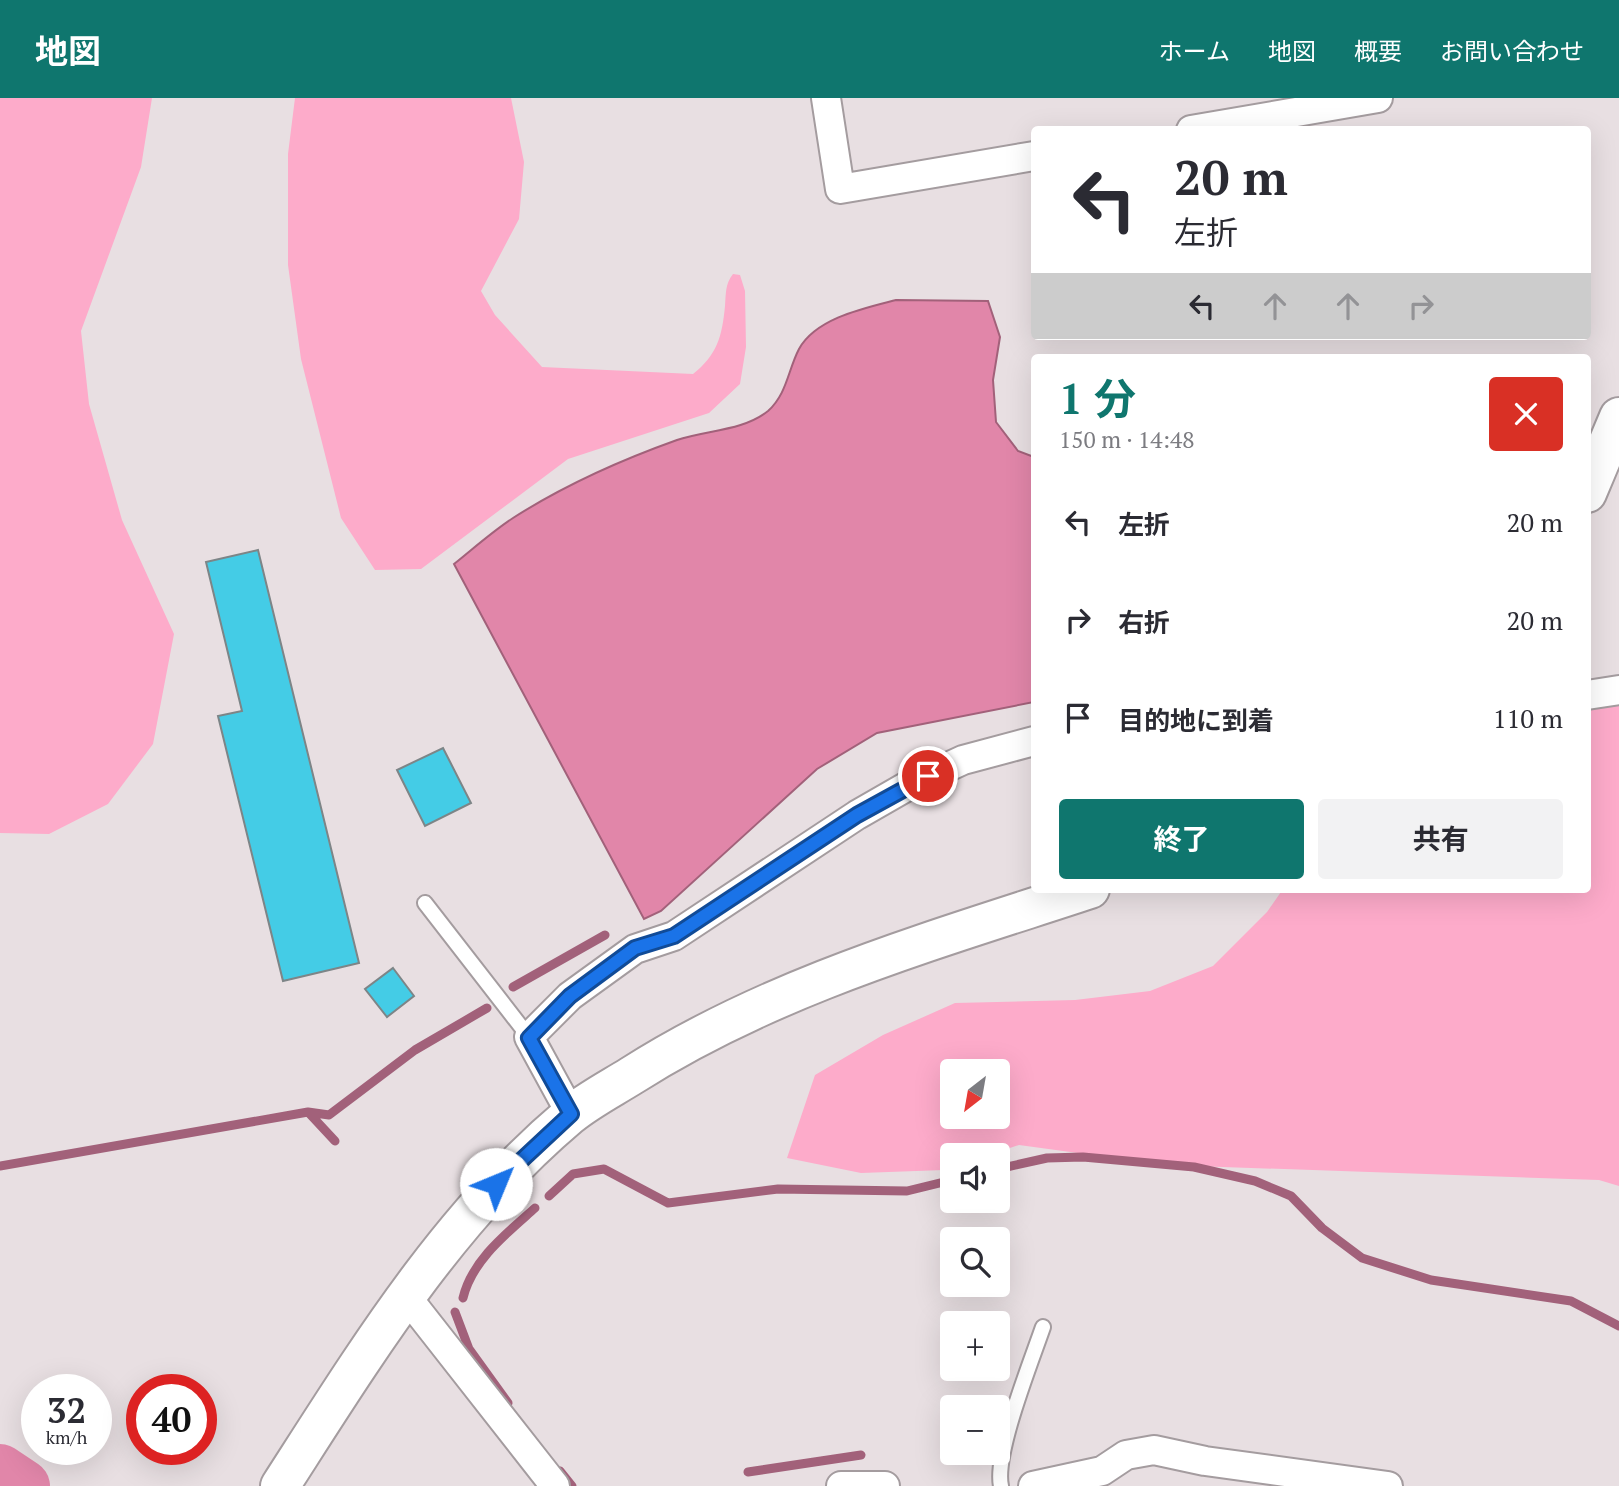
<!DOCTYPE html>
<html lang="ja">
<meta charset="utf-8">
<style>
body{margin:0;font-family:"PT Serif","Noto Sans JP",serif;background:#f2f2f3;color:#2b2b33;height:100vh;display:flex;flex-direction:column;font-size:26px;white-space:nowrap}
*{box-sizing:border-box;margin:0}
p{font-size:23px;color:#7c7c81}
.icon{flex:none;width:38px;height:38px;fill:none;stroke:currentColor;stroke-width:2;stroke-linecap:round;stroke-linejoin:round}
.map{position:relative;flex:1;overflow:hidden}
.details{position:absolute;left:1031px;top:256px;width:560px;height:539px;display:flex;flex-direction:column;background:#fff;border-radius:7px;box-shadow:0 7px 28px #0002}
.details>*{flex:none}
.hud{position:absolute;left:1031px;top:28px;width:560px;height:214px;border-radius:7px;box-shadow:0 7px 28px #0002;background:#fff;color:#2b2b33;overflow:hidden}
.needle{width:46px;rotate:211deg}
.tools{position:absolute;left:940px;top:961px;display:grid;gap:14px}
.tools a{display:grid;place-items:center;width:70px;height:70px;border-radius:7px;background:#fff;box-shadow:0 7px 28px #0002;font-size:35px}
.speed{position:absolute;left:21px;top:1276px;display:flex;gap:14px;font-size:35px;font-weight:700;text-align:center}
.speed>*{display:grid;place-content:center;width:91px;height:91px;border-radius:50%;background:#fff;box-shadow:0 7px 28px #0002;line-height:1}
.speed small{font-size:18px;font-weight:400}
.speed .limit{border:10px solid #d22;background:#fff;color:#111}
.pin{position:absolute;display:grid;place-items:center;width:60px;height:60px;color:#fff;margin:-30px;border:4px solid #fff;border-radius:50%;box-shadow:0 2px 7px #0007}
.me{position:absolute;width:77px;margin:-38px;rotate:45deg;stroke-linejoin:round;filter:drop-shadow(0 0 5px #0008)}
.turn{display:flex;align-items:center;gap:24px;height:147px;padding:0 28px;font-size:32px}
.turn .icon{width:91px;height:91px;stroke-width:2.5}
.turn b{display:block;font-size:49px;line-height:60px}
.lanes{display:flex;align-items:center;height:66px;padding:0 28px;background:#0003;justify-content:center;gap:35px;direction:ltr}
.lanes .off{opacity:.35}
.round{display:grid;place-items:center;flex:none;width:74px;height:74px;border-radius:7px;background:#f2f2f3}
.head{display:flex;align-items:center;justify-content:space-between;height:119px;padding:0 28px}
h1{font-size:42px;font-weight:700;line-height:52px;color:#0f766e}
.cta{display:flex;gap:14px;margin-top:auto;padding:14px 28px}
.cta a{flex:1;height:80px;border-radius:7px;background:#0f766e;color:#fff;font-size:28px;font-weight:700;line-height:80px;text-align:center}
.cta a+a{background:#f2f2f3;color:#2b2b33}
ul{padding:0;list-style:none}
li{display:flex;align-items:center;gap:21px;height:98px;padding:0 28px}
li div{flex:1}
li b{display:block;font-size:26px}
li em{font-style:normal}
header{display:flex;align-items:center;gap:42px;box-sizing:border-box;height:98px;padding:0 35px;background:#0f766e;color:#fff}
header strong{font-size:33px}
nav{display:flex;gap:38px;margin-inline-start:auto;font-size:24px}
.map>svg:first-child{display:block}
.green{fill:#fdabca;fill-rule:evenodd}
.water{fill:#e186a9;stroke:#a2617a;stroke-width:2}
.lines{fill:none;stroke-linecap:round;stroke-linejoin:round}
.stream{stroke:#a2617a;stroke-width:9}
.river{stroke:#e186a9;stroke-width:52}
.building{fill:#44cce6;stroke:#7d8587;stroke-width:2}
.lane-casing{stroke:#a49c9f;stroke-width:18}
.street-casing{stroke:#a49c9f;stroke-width:32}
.secondary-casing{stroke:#a49c9f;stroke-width:42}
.lane{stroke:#fff;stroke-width:14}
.street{stroke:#fff;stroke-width:28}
.secondary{stroke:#fff;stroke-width:38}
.route-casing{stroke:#114b97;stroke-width:18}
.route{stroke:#1a73e8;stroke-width:12}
</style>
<header>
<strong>地図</strong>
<nav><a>ホーム</a><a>地図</a><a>概要</a><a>お問い合わせ</a></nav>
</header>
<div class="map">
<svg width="1619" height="1388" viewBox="0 0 1619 1388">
<rect width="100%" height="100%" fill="#e8dfe2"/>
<path class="green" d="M0 0H152L141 69 81 233 89 306 122 422 174 536 153 646 108 706 49 736 0 735Z
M295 0H511L524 64 519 121 481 193 495 217 542 269 693 276C717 257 722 239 725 208 726 196 725 186 733 176L740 177 745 193 746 249 740 286 709 315 568 361 421 471 375 472 341 420 301 261 288 167V56Z
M1619 578V1088L1599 1082 1166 1067 1019 1047 989 1057H952V1070L944 1072 861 1075 787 1060 815 977 883 937 955 905 1075 902 1150 893 1213 868 1267 814 1283 791H1587V587ZM952 973H998V1018H952Z"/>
<path class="water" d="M896 202 988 203 1000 239 993 282 996 324 1018 353 1034 359V604L877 635 817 671 661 813 644 821 454 466C474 450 493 433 513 420 563 388 621 362 677 342 706 332 743 333 768 313 787 296 788 272 799 251 816 220 865 210 896 202Z"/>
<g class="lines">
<path class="stream" d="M513 889 605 837
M308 1014 329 1017 415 952 487 910
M0 1068 308 1014 335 1043
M998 1071 1047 1060 1083 1059 1194 1069 1255 1083 1291 1098 1322 1130 1362 1160 1431 1182 1571 1203 1619 1228
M549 1098 573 1076 604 1071 668 1105 778 1091 907 1093 952 1082
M463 1200C472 1162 507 1135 535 1110
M455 1214 469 1251 508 1305
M560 1373 572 1388
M748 1374 861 1357"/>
<path class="river" d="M0 1372 24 1388"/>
</g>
<path class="building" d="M258 452 359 865 283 883 218 618 242 613 206 464Z
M443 650 471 705 425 728 397 672Z
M393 870 414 898 387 919 365 891Z"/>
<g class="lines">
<g class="lane-casing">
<path id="lane" d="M425 805 529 939
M1001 1388C994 1356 1031 1264 1043 1229"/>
</g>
<g class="street-casing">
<path id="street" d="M826 0 840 91 1034 58
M1191 32 1378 0
M1587 597 1619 592
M571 1016 529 939 570 898 635 851 674 838 857 717 911 686 963 662 1034 643
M406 1198 555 1388
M841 1388H885
M1033 1388 1102 1373 1126 1357 1154 1352 1205 1363 1388 1388"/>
</g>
<g class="secondary-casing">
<path id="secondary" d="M1587 395 1619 319
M280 1388C365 1256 447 1121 569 1018 587 1003 610 991 631 978 772 888 932 843 1090 791"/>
</g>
<use href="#lane" class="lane"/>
<use href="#street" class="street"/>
<use href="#secondary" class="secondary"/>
</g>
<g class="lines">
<g class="route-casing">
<path id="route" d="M496 1086 571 1016 529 940 570 898 635 850 674 838 857 717 928 678"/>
</g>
<use href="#route" class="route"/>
</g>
</svg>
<div class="tools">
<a><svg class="needle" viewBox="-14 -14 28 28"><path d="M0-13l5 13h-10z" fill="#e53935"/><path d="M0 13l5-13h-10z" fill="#7c7c81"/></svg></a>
<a><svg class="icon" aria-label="sound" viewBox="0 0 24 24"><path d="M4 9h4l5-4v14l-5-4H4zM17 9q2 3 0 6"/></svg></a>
<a><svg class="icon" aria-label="search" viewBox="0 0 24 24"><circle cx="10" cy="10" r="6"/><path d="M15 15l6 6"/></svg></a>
<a>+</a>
<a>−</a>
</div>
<div class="speed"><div>32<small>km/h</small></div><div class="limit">40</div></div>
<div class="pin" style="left:928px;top:678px;background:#d93025"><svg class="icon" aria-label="arrive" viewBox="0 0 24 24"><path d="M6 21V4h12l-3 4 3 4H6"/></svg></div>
<svg class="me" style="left:496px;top:1086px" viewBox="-20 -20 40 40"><circle r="19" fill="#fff"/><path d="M0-13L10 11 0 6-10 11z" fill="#1a73e8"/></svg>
<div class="hud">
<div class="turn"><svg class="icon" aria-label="left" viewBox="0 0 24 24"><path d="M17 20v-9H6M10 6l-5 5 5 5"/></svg><div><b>20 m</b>左折</div></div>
<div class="lanes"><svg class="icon" aria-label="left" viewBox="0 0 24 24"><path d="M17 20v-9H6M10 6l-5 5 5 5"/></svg><svg class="icon off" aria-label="ahead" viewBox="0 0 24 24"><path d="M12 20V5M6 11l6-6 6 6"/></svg><svg class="icon off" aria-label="ahead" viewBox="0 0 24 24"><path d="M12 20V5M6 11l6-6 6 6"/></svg><svg class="icon off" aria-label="right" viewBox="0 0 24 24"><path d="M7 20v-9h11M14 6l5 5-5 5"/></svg></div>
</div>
<section class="details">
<div class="head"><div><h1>1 分</h1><p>150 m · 14:48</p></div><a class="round" style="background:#d93025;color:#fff"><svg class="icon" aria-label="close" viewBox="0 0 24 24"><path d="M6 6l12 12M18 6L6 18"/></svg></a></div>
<ul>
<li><svg class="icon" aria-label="left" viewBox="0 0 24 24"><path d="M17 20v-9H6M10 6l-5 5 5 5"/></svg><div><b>左折</b></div><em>20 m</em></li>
<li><svg class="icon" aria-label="right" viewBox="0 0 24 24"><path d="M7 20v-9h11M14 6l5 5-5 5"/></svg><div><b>右折</b></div><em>20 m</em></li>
<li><svg class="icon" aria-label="arrive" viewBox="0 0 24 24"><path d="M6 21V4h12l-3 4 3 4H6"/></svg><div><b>目的地に到着</b></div><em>110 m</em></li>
</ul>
<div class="cta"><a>終了</a><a>共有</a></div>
</section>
</div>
